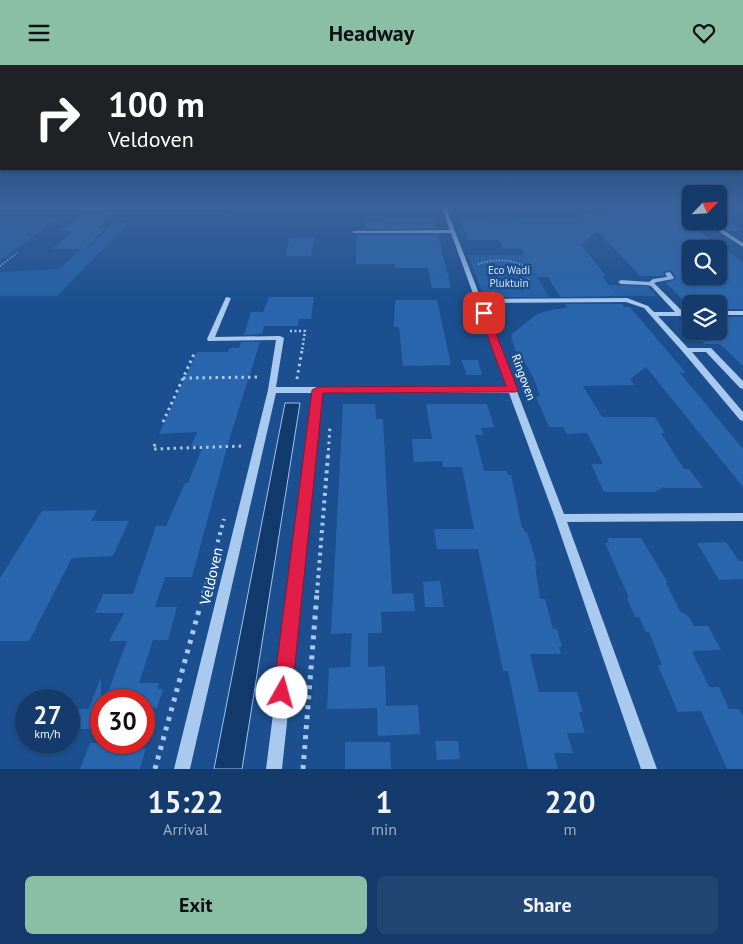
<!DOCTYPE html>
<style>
body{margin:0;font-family:"PT Sans",sans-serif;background:#214673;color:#f1f3f6;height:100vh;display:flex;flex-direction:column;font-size:19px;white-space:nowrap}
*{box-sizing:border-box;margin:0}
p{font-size:16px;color:#9dadc1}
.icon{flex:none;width:28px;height:28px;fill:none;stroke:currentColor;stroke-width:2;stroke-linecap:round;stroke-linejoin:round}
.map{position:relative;height:704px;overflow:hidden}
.panel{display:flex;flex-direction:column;background:#143b6b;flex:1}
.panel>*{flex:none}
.hud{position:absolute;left:0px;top:0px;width:744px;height:105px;box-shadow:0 1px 4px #0004,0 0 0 1px #33557e;background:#202124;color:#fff;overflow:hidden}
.needle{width:32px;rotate:65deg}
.buttons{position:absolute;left:682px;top:120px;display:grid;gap:10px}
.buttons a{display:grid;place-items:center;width:45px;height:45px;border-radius:8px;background:#143b6b;box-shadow:0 1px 4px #0004,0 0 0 1px #33557e;font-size:25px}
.speed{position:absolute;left:15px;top:624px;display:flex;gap:10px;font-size:25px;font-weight:700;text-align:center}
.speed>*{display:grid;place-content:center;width:65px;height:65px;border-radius:50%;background:#143b6b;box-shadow:0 1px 4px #0004,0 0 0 1px #33557e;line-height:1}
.speed small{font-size:12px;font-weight:400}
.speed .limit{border:8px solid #d22;background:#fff;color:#111}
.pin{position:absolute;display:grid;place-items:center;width:42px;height:42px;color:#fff;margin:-21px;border-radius:10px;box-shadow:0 2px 8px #0006}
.me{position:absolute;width:55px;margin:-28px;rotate:7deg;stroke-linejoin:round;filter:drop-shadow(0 0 4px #0008)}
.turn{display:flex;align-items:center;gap:18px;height:105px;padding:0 25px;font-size:22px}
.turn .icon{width:65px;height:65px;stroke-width:2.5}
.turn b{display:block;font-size:35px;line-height:42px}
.eta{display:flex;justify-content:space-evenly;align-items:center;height:85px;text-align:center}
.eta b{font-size:30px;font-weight:700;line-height:35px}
.action{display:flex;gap:10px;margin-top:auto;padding:10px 25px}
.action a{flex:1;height:58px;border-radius:8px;background:#8abfa5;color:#111;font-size:20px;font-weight:700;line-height:58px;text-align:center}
.action a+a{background:#214673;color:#f1f3f6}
header{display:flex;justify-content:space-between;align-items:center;height:65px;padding:0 25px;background:#8abfa5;color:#111;font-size:22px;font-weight:700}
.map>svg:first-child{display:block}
.green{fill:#2461a8}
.water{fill:#123a6d;stroke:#9cc4f0}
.building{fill:#2a66ad;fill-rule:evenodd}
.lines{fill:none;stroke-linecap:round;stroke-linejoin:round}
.path-far4{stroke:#a9c9ee;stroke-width:2;stroke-dasharray:1 2;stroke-linecap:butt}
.path-far3{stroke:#a9c9ee;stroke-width:2.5;stroke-dasharray:2 2.5;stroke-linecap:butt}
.path-far2{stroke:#a9c9ee;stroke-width:3;stroke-dasharray:2.5 4;stroke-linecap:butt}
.path-far1{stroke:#a9c9ee;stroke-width:4;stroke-dasharray:3 4.5;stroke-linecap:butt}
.path{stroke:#a9c9ee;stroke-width:5;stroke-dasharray:4 6;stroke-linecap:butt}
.minor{fill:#a9c9ee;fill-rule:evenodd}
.route{fill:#e11d48;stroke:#92132f}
.labels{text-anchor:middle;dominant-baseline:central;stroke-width:5;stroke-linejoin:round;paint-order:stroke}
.far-park-label{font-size:11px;fill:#cfe3fa;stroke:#1b4f8f}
.street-label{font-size:12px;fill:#fff;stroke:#1b4f8f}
.near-street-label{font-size:15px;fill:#fff;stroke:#1b4f8f}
</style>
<header><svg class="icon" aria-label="menu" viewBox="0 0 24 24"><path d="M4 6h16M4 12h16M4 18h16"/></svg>Headway<svg class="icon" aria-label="heart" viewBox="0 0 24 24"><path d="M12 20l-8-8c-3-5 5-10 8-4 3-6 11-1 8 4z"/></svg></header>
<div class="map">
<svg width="743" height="704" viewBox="0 0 743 704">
<rect width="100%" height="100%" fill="#1b4f8f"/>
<path class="green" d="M0 149H64L0 196Z
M129 158 57 231H0V208L2 207 59 204 81 184H86L107 164 105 163 110 159Z
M468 190H525L549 232H491L482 227Z
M586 219 643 221 642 219 647 221 657 231H594Z"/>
<path class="water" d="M285 338H300L242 704H214Z"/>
<path class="building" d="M619 144H621L619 146H680L685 149H691V156H701L715 166H698L743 197V244H719V239H691V243L665 217 673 216 676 213 671 205 663 207 664 211H640L597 166 581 180 606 211H602L617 231 560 232 548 212H538L521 184H504L499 175H468L460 155 579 153 575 149H596ZM691 184H719V211H691Z
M82 148H115L98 163H105L85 184H53L73 166H61Z
M719 151 743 165 728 166 713 156H719Z
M383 152H426V154H433L436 163 365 164 367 156H383Z
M356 170H438L451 223H432L428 203H395V199H356Z
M290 173H315L311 191H285Z
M269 232H314L311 254H299L298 261H264L262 269 244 270 251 247H263Z
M395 235H437L451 300 403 301 399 262H394Z
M565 239H622L625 242H630L686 308H680L743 384V422L646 302 630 314 634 320 583 321 602 352H655L665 368H661L684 404H689L703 423H664L663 422 655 427H604L591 399H603L587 368 567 369 563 362H549L536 332 540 331 534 314 520 289 515 285 511 270 537 249 555 244H563L562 243H567Z
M719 252H743V301L720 279H705L693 266H719Z
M241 277H260L229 375 192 512H165L155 542H177L168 575H153L139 618H159L158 624H163L157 643 144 642V635H105L127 576H109L124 548H95L103 529H133L156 461H166L185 418H188L203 381H191L197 367 159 369 197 287H228L230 283H239Z
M461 295H478L482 310H467Z
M343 339H375L376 354H383L392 529 413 528 415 546 381 547 382 568H368V602L385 601 386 641 418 640 420 669 378 671 377 643 327 644 329 603 350 602 352 568 331 569Z
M426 339H487L494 362 481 363 483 370H475L484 406H507L508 410H511L522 463H524V467H527L537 500H535L540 534H545L553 564H557L562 582H559L561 589H530L539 627H577L583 647H579L585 668H567L573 688H554L558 704H528L508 606H503L478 484H437L434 464H474L462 402H443L442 396 414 397 412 374H432Z
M97 445 91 456H129L113 491 72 493 29 576H0V513L42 446Z
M607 473H641L668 518H666L680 546 689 552 694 561H708L721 585 692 586 709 622H719L729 644H739L743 651V704H727L701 646 678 647 658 601 662 600 649 567H646L639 552H635L627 533H629L605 478H609Z
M726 477 739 496H743V514L719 515 697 478Z
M440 516 444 542H425L423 517Z
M100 614 101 615V664H69V644H89Z
M435 676H458L460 694 437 695Z
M345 677H390L391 704H345Z
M90 678H142L140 684 146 683 140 704H80Z"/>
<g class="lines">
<path class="path-far4" d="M478 199C494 194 514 193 528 204
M0 201 17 188"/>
<path class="path-far3" d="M525 224 530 209 527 203
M290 266H305L302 286"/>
<path class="path-far2" d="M183 313 261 312
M297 314 302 285
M163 357 194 289
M155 379 153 384 244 381
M328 392 330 361"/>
<path class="path-far1" d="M204 528 224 454
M317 528 328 390"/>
<path class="path" d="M155 704 204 527
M303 704 317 527"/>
<path class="minor" d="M441 140H691V142L446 143 481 234 627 233 648 241 654 247H675L651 221 646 220 621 219 618 217 621 215 649 217 653 214 667 212 665 208 670 207 674 213 673 214 657 217 654 218 683 247H691V251H658L688 283H711L743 316V324L740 323 706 287H692L743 347V356L740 355 683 287 644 243 626 237 483 238 564 449 743 448V456L567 457 657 704H641L555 453 509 328H322L282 704H266L314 328H276L190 704H174L268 325 276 275 208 276 207 274 226 232 231 233 215 272 280 271 284 273 276 322H507L451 168H354L352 167 354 166 450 165 442 143 0 144V142Z
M719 140H743V142H719Z
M703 156H709L743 178V182Z
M719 246H743V250H719Z"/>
</g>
<linearGradient id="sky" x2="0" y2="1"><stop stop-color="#0f2b4f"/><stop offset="0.59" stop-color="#39639b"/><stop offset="1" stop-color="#39639b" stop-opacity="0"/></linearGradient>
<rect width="743" height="239" fill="url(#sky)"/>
<path class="route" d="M484 245 488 248 518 325 516 327 323 328 292 628 289 635 282 637 276 635 273 628 312 325 318 322 506 321 479 248Z"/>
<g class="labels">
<g class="far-park-label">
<text x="509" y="205">Eco Wadi<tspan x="509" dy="13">Pluktuin</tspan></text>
</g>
<g class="street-label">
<text transform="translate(524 312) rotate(70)">Ringoven</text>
</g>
<g class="near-street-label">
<text transform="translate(211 511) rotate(-77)">Veldoven</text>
</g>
</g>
</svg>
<div class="buttons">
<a><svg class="needle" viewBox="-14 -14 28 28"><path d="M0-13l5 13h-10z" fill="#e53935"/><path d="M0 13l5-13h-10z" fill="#9dadc1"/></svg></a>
<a><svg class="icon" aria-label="search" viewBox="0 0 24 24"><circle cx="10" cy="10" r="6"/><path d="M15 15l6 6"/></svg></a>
<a><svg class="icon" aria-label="layers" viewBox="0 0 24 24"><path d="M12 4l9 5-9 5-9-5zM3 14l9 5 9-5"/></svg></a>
</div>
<div class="speed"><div>27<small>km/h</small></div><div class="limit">30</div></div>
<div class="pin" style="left:484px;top:248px;background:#d93025"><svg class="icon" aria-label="arrive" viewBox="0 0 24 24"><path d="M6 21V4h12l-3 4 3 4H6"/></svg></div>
<svg class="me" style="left:282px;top:628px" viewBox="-20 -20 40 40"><circle r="19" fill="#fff"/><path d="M0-13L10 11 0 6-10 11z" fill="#e11d48"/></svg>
<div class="hud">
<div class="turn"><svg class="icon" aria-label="right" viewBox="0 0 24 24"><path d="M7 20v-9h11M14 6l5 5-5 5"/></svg><div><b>100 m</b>Veldoven</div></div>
</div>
</div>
<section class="panel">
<div class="eta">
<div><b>15:22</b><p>Arrival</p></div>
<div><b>1</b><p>min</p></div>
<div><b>220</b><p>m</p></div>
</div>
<div class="action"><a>Exit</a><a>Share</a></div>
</section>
